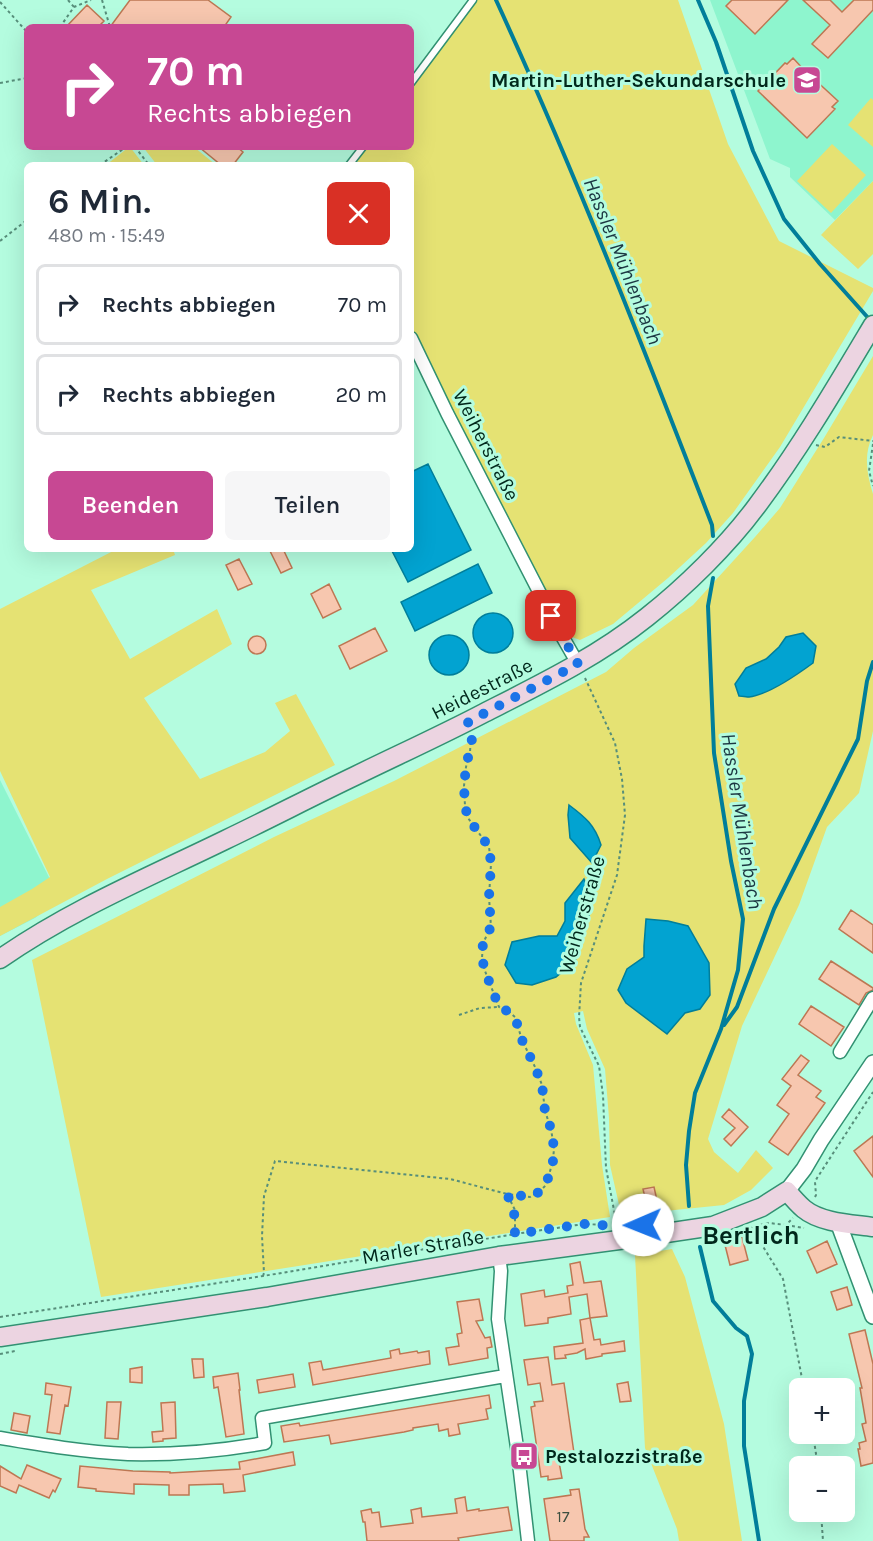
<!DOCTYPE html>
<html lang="de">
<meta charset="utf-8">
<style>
body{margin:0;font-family:Karla,sans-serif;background:#f6f6f7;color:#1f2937;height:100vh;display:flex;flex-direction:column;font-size:22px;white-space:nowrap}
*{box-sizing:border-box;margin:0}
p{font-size:20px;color:#747a83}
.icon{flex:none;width:33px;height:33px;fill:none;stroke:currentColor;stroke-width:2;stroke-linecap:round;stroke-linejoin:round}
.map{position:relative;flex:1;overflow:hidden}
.drawer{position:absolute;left:24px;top:162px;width:390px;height:390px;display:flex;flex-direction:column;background:#fff;border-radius:9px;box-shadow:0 6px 24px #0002}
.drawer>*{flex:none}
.guide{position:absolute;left:24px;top:24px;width:390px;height:126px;border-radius:9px;box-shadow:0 6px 24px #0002;background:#c74893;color:#fff;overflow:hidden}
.tools{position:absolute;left:789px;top:1378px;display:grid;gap:12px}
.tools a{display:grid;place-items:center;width:66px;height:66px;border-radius:9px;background:#fff;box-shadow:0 6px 24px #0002;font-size:30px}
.pin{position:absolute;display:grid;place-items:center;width:51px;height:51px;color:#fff;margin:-26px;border-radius:12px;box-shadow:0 3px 9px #0006}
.me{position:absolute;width:66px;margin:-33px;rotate:269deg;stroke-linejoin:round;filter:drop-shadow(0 0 4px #0008)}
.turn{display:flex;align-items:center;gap:21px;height:126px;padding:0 24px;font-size:27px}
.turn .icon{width:78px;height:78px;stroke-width:2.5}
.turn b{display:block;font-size:42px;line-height:51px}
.round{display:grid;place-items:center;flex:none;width:63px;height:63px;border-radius:9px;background:#f6f6f7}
.summary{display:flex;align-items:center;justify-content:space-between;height:102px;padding:0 24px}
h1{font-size:36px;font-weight:600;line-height:45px}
.action{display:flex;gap:12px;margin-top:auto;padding:12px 24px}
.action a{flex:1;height:69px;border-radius:9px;background:#c74893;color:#fff;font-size:24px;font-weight:600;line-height:69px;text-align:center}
.action a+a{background:#f6f6f7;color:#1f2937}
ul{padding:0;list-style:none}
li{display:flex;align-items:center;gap:18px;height:81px;margin:0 12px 9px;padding:0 12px;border:3px solid #e0e1e3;border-radius:9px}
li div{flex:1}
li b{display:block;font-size:22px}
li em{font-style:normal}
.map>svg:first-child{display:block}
.built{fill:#8ef5ce}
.green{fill:#e5e273}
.water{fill:#02a3d1;stroke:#017e9a;stroke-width:1.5}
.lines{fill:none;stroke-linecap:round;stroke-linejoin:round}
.stream{stroke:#017e9a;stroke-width:4}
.building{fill:#f7c7af;stroke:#bd7753;stroke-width:1.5}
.service-casing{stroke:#329172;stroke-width:9}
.minor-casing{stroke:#329172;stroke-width:15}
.tertiary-casing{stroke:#329172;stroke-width:18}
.secondary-casing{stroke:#329172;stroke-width:21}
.path{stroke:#578e7a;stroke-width:2;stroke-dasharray:3 3;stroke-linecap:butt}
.service{stroke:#fff;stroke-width:6}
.minor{stroke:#fff;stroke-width:12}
.tertiary{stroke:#fff;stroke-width:15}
.secondary{stroke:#ecd4e1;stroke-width:18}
.route{stroke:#1a73e8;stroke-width:10;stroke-dasharray:0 18}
.labels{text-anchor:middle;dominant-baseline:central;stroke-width:6;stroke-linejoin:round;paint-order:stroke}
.number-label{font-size:16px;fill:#3e4f40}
.poi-label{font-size:20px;font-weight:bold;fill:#00271b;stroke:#b4fcdf;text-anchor:end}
.street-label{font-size:20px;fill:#00271b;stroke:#b4fcdf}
.water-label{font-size:21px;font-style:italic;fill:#1c3742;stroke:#b4fcdf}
.district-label{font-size:26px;font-weight:bold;fill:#00271b;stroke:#b4fcdf}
</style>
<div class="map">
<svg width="873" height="1541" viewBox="0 0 873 1541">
<rect width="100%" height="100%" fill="#b4fcdf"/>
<path class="built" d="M710 0H873V181L835 220 790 177V168L770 159Z
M0 780 60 899 35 918 0 936Z"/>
<path class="green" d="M470 0H678L728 144 779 241 873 288V291L780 447 733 513 706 543 668 578 613 624 580 640 566 635 411 329V165H355L367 147H411V83L464 5Z
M871 98 873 100V147L848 125Z
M832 144 866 175 831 213 797 181Z
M130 147 144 165H106L129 147Z
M143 147H194L216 165H157Z
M873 181V254L858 269 821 235Z
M873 356V435C863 455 867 474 873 494V731L859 793 827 827 799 905 742 1026 708 1139 714 1152 738 1173 756 1150 773 1168 751 1190 724 1205 665 1211 622 1218 610 1165 609 1118 605 1069 587 1029 583 1011 574 1013 576 1024 593 1065 602 1165 610 1217 101 1297 32 960 274 837 394 781 606 672 634 648 693 605 755 537 780 508 824 438Z
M117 549H173L175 555 91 590 130 659 217 609 232 644 144 698 200 779 265 752 290 731 275 703 296 694 335 765 107 879 0 936V907L32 889 50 877 0 771V609Z
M672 1249 685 1277 724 1424 742 1541H679L677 1529 645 1448 635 1255Z"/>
<path class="water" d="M428 464 471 550 408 582 391 549H411V472Z
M478 564 492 593 415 631 401 602Z
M473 633a20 20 0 1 1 40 0a20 20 0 1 1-40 0Z
M803 633 816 646 813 663C798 674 767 695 749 697 748 697 740 696 739 696L735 684 746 668 766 659 779 647 786 637Z
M429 655a20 20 0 1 1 40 0a20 20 0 1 1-40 0Z
M569 805C585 817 595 825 601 845L592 863 570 838 568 815Z
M584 879 593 899 585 932 575 961 556 977 532 985 516 983 505 965 512 942 539 936H557L565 921V903Z
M646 919 668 921 688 926 709 963 710 995 700 1009 685 1013 667 1034 626 1003 618 990 627 969 644 957V946Z"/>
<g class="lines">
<path class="stream" d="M496 0C575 172 644 349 712 525L713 536
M698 0 716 42 753 151 784 219 820 264 870 320
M724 1025 737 1007 774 909 858 739 867 681 873 662
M689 1206 686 1165 689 1131 695 1093 721 1029 738 970 743 919 731 861 714 753 708 606 713 578
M700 1247 713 1301 736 1328 747 1336 752 1354 744 1401V1446L759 1541"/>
</g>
<path class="building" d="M130 0H208L231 17 224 27H110Z
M732 0H788L755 34 726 6Z
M803 0H830L842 12 854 0H873V10L828 58 812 44 830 25Z
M87 5 104 21 98 27H66Z
M793 58 805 71 808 68 815 74 812 77 838 101 832 107 835 109 807 138 758 91 785 63 787 64Z
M199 147H237L243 152 233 165H221Z
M269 549H283L292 568 281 573Z
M239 559 252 584 238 590 226 565Z
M329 584 341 609 323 618 311 594Z
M375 628 387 651 350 669 339 646Z
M248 645a9 9 0 1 1 18 0a9 9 0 1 1-18 0Z
M851 910 873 925V953L839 929Z
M831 961 873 988V990L866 993 859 1005 819 979Z
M811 1006 844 1027 831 1046 799 1024Z
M801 1055 809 1061 798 1075 821 1091 816 1097 825 1103 788 1155 769 1142 789 1114 777 1105 791 1086 782 1079Z
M729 1109 748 1127 731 1146 724 1139 735 1128 722 1117Z
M873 1136V1177L854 1151Z
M654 1187 658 1205 647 1207 643 1189Z
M742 1237 748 1260 730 1265 724 1241Z
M827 1241 837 1264 817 1273 807 1251Z
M580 1262 584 1283 601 1281 607 1316 590 1318 594 1340 600 1339 601 1345 624 1341 625 1351 602 1354V1356L586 1359 585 1349 577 1353 565 1355 566 1358 555 1359 554 1347 583 1343 580 1320 590 1318 587 1294 569 1297 571 1314 548 1318V1323L525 1326 521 1294 544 1290 545 1297 568 1293 567 1286 573 1285 570 1264Z
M847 1287 852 1305 837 1310 831 1292Z
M479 1299 483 1320 476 1321 485 1338 490 1337 492 1347 487 1348 488 1358 449 1365 446 1348 459 1346 457 1334 462 1333 457 1302Z
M865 1330 873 1364V1463L861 1466 858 1449H860L859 1443 866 1441 862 1424 866 1423 860 1388H862L849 1334Z
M399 1349 400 1354 417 1351 418 1353 429 1351 430 1364 313 1385 309 1363 321 1361 323 1370 329 1369 391 1358 390 1351Z
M548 1357 552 1385 564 1383 575 1460 559 1462 562 1478 548 1480V1476L541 1477 531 1407 535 1406 534 1402 543 1401 540 1383 528 1385 524 1360Z
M192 1359H203L204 1377 194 1378Z
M142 1367V1383L130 1382V1369Z
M238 1373 240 1390H239L244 1434 226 1437 218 1387 214 1388 213 1377Z
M293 1374 295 1387 259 1393 257 1380Z
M628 1382 631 1401 620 1402 617 1384Z
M46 1383 71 1387 68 1406 65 1405 60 1434 47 1432 52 1395 45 1394Z
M489 1395 491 1408 486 1409 488 1419 458 1424 460 1434 449 1436 448 1429 439 1431 438 1424 413 1428V1430L404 1432 331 1444 329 1435 284 1442 281 1426 299 1423 300 1426Z
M107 1402H121L118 1439 105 1438Z
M175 1402 176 1438 163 1439V1441L153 1442 152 1432 163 1431 161 1403Z
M14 1413 30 1416 27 1433 11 1430Z
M293 1452 295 1465 243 1475 245 1491 224 1493 223 1484 189 1485V1495H169V1485L134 1484V1494L96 1491V1489L78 1487 80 1466 133 1471 170 1472V1473L240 1469 239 1462Z
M27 1465 61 1479 55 1492 53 1490 49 1498 19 1485 16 1493 0 1486V1466L21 1479Z
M579 1489 585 1529 589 1537H584V1541H550L544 1499 571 1495 570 1490Z
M465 1497 467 1511 479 1509V1511L508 1507 512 1530 458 1538 459 1541H367L365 1522H363L361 1511 371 1509 372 1513 379 1512 381 1527 413 1523 411 1510 421 1508 422 1517 457 1513 455 1499Z"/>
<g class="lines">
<g class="service-casing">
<path id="service" d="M411 83 473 0
M349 165 363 147"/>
</g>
<g class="minor-casing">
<path id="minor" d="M411 338 447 413 562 636 578 664
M840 1052 873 998
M499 1256 501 1271 498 1319 518 1454 528 1541
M0 1438C42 1445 85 1452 128 1454 174 1455 220 1451 265 1443L262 1418 505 1376"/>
</g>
<g class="tertiary-casing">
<path id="tertiary" d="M787 1191 804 1169 821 1140 873 1063
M838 1222 873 1316"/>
</g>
<g class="secondary-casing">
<path id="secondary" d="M0 959C70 910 149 877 225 840 269 819 311 797 355 776 398 755 442 735 484 713 541 684 597 657 647 617 685 587 727 546 756 507 799 450 836 387 873 325
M0 1337 267 1297 499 1256 619 1240 713 1226 762 1207 787 1191C792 1197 798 1204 804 1209 821 1223 852 1224 873 1227"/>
</g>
<path class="path" d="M68 0 74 7
M102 0 110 27
M0 2 27 32
M60 27 74 7 91 0
M0 83 27 78
M135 147 149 165
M100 165 126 147
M0 241 27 220
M873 444 869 471 873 486
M816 445 825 447 839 437 873 441
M585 678 615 743 622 779 625 815 617 875 581 983 579 1017 580 1027 599 1066 603 1095 606 1168 617 1226
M471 736 470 752 466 767 464 786 465 806 468 818 489 847 491 864 489 897 491 927 483 943 482 958 485 971 499 1007 508 1011 515 1017 522 1040 535 1067 542 1085 545 1111 551 1129 554 1148 553 1161 546 1185 539 1192 530 1197 507 1194
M459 1015 480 1008 499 1007
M815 1197 816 1195 815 1182 817 1178 873 1092
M760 1225 769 1223 786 1225 793 1218
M786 1225 804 1228
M751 1227 783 1279 804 1389
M263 1276 264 1273 262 1236 264 1196 275 1161 450 1179 507 1194 515 1210V1234
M0 1317 263 1276 515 1234 584 1224 607 1225
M0 1354 15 1351
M813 1434 818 1467
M821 1512 823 1541"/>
<use href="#service" class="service"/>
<use href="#minor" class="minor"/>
<use href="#tertiary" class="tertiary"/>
<use href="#secondary" class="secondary"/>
</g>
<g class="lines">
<path class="route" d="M551 616 578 664 468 722 472 739 466 767 464 786 465 806 468 818 489 847 491 864 489 897 491 927 483 942 482 958 485 971 499 1007 507 1011 515 1017 522 1040 535 1067 542 1085 545 1111 551 1129 554 1148 553 1161 546 1185 539 1192 530 1197 507 1194 514 1210 515 1234 584 1224 617 1226 643 1225"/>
</g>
<defs>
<g id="school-square" transform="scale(1.5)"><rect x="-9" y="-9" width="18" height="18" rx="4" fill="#c74893" stroke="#b4fcdf"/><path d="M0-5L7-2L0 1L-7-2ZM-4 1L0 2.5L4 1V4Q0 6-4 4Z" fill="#fff"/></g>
<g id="bus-square" transform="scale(1.5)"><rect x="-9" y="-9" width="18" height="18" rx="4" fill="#c74893" stroke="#b4fcdf"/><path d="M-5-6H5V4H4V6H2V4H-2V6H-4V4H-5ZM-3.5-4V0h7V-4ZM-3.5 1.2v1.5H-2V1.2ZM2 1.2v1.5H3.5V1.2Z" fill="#fff"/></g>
</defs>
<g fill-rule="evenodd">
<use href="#school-square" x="807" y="80"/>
<use href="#bus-square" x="524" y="1456"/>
</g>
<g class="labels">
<g class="number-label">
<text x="563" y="1516">17</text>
</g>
<g class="poi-label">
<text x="786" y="80">Martin-Luther-Sekundarschule</text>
<text x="545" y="1456" text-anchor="start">Pestalozzistraße</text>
</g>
<g class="street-label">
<text transform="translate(486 445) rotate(63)">Weiherstraße</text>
<text transform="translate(482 689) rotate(-27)">Heidestraße</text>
<text transform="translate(582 915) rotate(-74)">Weiherstraße</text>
<text transform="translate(423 1247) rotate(-10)">Marler Straße</text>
</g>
<g class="water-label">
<text transform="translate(623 261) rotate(68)">Hassler Mühlenbach</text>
<text transform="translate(742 821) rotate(81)">Hassler Mühlenbach</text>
</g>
<g class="district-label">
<text x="751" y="1235">Bertlich</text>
</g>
</g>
</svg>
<div class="tools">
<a>+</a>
<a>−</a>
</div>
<div class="pin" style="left:551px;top:616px;background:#d93025"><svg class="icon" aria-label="arrive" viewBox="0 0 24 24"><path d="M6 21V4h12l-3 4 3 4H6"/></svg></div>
<svg class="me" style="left:643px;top:1225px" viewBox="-20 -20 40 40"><circle r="19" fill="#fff"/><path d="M0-13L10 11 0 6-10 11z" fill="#1a73e8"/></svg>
<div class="guide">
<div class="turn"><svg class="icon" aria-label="right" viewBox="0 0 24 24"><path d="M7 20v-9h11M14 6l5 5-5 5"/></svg><div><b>70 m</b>Rechts abbiegen</div></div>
</div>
<section class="drawer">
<div class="summary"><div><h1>6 Min.</h1><p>480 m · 15:49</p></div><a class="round" style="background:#d93025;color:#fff"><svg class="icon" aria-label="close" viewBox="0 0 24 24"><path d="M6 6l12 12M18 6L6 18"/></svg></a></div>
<ul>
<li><svg class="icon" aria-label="right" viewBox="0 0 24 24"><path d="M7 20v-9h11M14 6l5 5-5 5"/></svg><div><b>Rechts abbiegen</b></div><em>70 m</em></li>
<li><svg class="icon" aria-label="right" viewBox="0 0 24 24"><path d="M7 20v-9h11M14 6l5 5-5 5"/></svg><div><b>Rechts abbiegen</b></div><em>20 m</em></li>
</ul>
<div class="action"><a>Beenden</a><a>Teilen</a></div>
</section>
</div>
